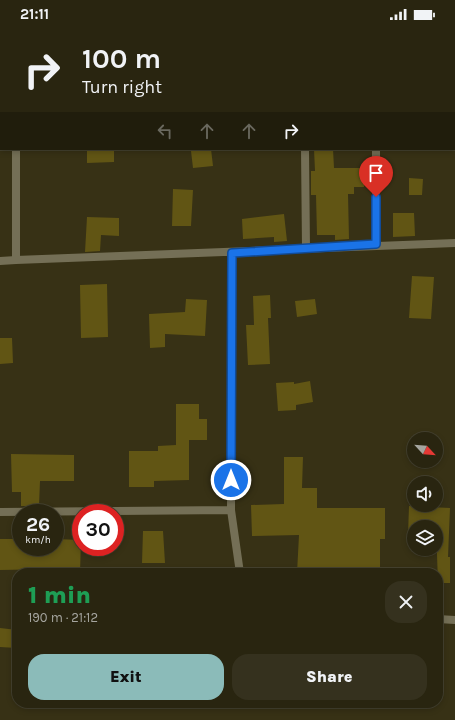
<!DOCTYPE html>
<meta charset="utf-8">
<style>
body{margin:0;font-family:Karla,sans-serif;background:#35311e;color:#f1f3f6;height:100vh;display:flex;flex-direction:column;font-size:15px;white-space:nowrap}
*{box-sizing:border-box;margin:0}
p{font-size:13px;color:#a5a59f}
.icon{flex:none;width:22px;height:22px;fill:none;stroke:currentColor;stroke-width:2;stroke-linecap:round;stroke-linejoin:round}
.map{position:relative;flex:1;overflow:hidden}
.side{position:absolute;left:12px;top:540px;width:431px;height:140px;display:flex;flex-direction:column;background:#292510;border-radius:16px;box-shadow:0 2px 6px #0003,0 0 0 1px #454230}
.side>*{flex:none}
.hud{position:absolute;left:0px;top:0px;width:455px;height:122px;box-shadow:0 2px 6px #0003,0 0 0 1px #454230;background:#292510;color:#f1f3f6;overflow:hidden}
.needle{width:26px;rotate:116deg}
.tools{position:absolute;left:407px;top:404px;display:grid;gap:8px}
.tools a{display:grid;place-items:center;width:36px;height:36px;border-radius:50%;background:#292510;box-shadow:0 2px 6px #0003,0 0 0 1px #454230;font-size:20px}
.speed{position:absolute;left:12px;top:476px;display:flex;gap:8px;font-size:20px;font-weight:700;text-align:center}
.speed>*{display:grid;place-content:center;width:52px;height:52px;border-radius:50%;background:#292510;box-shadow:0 2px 6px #0003,0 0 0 1px #454230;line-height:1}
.speed small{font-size:10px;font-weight:400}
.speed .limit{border:6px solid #d22;background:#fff;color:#111}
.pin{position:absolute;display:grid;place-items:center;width:34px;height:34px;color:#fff;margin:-41px -17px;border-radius:50% 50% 50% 0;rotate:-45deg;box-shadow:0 0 4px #0007}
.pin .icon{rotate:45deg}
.me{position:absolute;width:44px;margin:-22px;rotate:0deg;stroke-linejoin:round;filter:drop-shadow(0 0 3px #0008)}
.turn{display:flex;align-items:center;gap:14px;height:84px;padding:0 16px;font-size:18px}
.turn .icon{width:52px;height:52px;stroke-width:2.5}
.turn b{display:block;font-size:28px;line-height:34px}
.lanes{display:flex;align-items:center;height:38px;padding:0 16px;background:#0003;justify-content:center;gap:20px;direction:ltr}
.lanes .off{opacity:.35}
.round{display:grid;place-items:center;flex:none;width:42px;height:42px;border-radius:16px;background:#35311e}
.overview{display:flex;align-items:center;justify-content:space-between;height:68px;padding:0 16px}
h1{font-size:24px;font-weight:800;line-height:30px;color:#1e9e55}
.cta{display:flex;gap:8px;margin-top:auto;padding:8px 16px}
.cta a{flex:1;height:46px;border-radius:16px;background:#8bbbb9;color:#111;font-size:16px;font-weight:800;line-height:46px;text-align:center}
.cta a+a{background:#35311e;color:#f1f3f6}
.status{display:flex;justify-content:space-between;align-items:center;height:28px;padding:0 20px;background:#292510;direction:ltr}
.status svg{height:11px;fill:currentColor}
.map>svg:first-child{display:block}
.building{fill:#615514}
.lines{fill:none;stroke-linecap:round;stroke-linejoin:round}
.street{stroke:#746f56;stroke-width:8}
.route-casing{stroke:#114b97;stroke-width:10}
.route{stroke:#1a73e8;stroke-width:7}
</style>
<div class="status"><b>21:11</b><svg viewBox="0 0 49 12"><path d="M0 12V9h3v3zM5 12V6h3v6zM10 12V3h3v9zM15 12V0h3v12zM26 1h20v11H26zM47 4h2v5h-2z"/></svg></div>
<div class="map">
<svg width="455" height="692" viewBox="0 0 455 692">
<rect width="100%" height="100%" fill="#373115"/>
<path class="building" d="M87 121H114V134L87 135Z
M211 121 213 138 193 140 191 123Z
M314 121H333L334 140H364V159H354V166H348L349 211 335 212V207H317L316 167H311V143H315Z
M409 150 423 151 422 167H409Z
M173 161 193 162 191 198H172Z
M393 185H414L415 208 393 209Z
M284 186 287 213 274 214V209L243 211 242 191Z
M87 189 119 190V208L101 207 100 223 85 224Z
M412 248 434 249 431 291 409 290Z
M107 256 108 309 81 310 80 257Z
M270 267 271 290H268L270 336 248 337 246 297H254L253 268Z
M186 271 207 272 205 308 165 306V319L150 320 149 286 185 284Z
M315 271 317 286 297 289 295 273Z
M0 310H12L13 335 0 336Z
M310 353 313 374 296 377V382L278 383 276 355 294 354V356Z
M176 376H199V391H207V412H189V452L154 453V459H129V423H158V418L176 417Z
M11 426 74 427V453H40L39 478H21V464H12Z
M284 429H303L302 460H317V480H385V511H380V545H297L299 507 252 508 251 477 284 476Z
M409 478 450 480 448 529H450V555H438L436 499H414V507H408Z
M143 503H163L165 535H142Z
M0 511H21V519H55V511L81 512 80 545H53V541L0 542Z
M0 600 17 602V620L0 619Z"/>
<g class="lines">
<path class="street" d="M12 0V1
M305 0V1
M377 1V0
M305 121 306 221
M376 217V121
M232 225 231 482 240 545
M16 232 455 215
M0 233 16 232V121
M0 484 231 482
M438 591 455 592"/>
</g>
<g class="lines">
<g class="route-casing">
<path id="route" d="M231 452 232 225 376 216V169"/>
</g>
<use href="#route" class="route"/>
</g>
</svg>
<div class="tools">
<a><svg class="needle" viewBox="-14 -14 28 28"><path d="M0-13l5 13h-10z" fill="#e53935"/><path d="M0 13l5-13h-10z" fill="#a5a59f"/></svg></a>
<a><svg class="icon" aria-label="sound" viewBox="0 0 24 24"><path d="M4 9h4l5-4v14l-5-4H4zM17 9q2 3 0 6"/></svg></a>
<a><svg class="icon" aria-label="layers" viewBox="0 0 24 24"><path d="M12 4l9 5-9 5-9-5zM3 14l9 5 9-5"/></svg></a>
</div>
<div class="speed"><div>26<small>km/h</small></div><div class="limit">30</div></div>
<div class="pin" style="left:376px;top:169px;background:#d93025"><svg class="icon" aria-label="arrive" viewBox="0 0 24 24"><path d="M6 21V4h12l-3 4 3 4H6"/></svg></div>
<svg class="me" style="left:231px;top:452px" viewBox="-20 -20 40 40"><circle r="17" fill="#1a73e8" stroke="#fff" stroke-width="3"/><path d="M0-11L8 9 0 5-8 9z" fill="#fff"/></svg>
<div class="hud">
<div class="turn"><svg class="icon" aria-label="right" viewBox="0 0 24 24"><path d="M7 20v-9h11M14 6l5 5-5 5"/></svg><div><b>100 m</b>Turn right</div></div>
<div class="lanes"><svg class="icon off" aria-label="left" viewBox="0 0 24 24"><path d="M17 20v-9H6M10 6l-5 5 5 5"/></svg><svg class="icon off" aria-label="ahead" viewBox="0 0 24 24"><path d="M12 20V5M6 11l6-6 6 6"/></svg><svg class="icon off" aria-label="ahead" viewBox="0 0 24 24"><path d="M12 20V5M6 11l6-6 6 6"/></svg><svg class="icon" aria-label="right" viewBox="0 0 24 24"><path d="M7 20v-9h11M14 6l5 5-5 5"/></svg></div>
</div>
<section class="side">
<div class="overview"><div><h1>1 min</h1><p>190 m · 21:12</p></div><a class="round"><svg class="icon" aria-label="close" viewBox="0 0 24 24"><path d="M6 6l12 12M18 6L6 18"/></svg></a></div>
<div class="cta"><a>Exit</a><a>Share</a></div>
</section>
</div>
